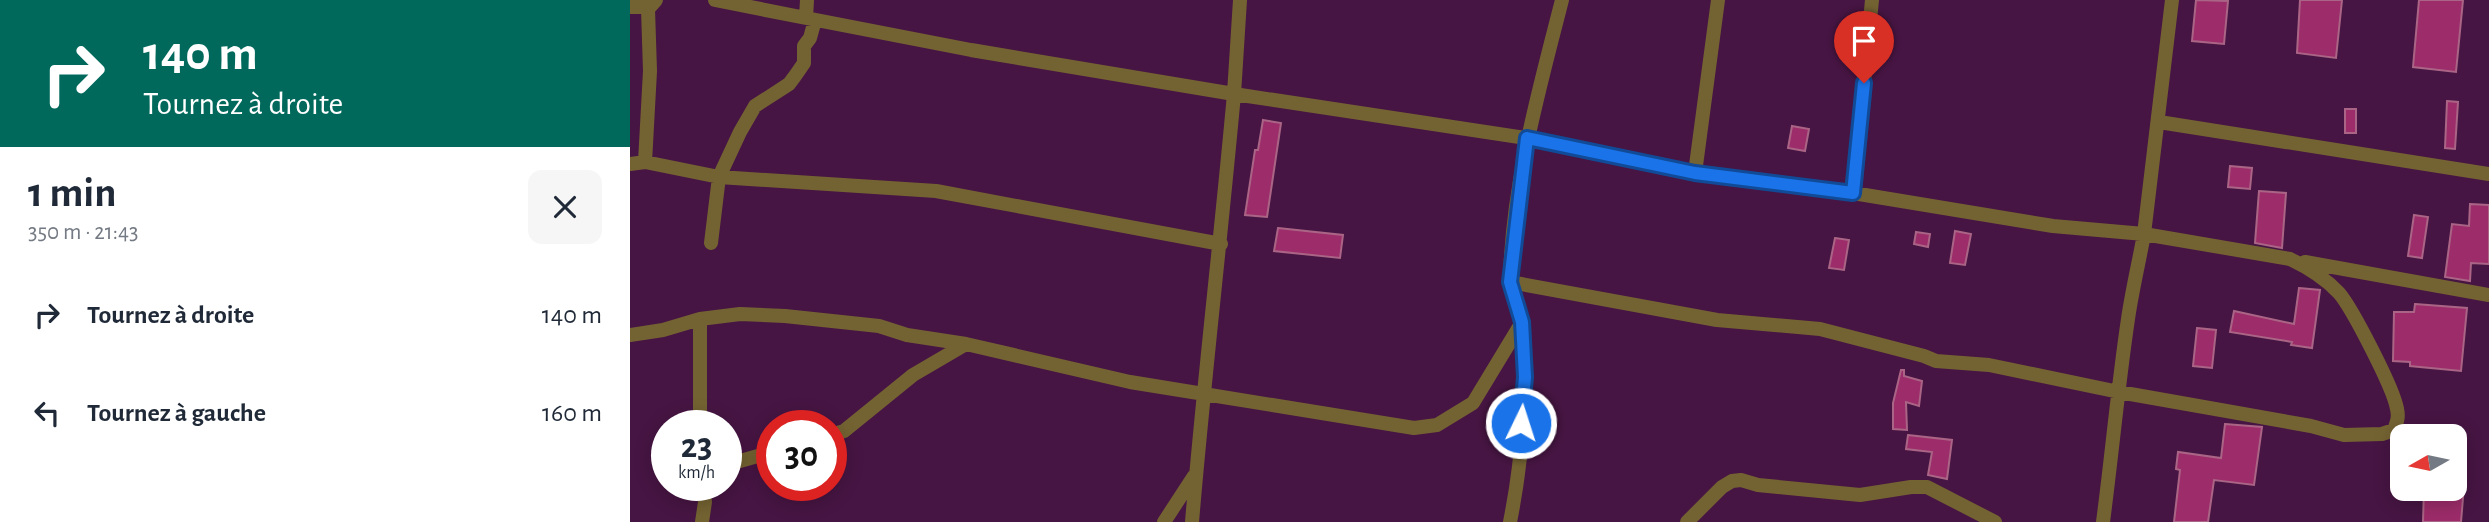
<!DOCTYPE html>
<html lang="fr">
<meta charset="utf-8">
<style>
body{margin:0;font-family:"Alegreya Sans",sans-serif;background:#f6f6f7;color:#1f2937;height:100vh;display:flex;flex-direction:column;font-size:26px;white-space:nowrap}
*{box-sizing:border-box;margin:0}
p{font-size:23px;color:#747a83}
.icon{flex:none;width:38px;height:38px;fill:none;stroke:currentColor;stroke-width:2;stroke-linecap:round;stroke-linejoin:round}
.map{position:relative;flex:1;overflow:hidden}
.side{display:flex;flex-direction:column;background:#fff;width:630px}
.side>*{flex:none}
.banner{background:#00695c;color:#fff;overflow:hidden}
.needle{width:46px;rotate:261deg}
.tools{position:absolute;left:1760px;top:424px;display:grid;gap:14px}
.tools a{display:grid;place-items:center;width:77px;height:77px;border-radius:14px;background:#fff;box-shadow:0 4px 18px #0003;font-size:35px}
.speed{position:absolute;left:21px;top:410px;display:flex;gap:14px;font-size:35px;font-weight:700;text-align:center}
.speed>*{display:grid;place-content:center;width:91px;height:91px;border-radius:50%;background:#fff;box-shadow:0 4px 18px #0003;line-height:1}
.speed small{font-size:18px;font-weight:400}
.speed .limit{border:10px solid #d22;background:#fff;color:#111}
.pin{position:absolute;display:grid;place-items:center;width:60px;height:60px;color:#fff;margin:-72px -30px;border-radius:50% 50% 50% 0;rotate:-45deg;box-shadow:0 0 7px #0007}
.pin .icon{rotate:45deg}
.me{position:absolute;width:77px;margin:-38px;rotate:4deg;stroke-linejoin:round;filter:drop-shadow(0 0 5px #0008)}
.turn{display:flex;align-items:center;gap:24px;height:147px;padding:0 28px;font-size:32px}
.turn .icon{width:91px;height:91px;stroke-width:2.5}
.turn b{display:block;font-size:49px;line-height:60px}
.round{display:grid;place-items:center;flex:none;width:74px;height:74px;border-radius:14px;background:#f6f6f7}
.head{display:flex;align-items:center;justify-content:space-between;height:119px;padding:0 28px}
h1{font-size:42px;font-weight:700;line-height:52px}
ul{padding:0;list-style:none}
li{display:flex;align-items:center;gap:21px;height:98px;padding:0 28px}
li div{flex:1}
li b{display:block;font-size:26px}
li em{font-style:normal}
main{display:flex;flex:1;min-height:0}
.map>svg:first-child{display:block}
.building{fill:#9c2c6a;stroke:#aa6485;stroke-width:2}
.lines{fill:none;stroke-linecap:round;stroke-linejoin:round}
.street{stroke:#746332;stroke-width:14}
.route-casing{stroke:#114b97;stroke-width:18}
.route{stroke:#1a73e8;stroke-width:12}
</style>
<main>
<section class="side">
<div class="banner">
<div class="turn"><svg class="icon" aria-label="right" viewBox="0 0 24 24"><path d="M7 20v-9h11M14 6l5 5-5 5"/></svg><div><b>140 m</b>Tournez à droite</div></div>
</div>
<div class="head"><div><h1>1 min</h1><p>350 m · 21:43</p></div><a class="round"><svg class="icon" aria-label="close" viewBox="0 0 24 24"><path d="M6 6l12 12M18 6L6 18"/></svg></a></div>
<ul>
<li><svg class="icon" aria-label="right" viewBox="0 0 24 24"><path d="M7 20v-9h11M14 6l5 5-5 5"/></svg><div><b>Tournez à droite</b></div><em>140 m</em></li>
<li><svg class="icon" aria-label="left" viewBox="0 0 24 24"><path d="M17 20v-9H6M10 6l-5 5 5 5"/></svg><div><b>Tournez à gauche</b></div><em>160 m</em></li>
</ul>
</section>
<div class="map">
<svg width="1859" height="522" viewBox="0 0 1859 522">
<rect width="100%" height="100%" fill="#471543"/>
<path class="building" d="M1566 0 1598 1 1594 44 1562 41Z
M1670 0H1712L1706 58 1667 53Z
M1789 0H1833L1826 72 1783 67Z
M1817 101 1828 102 1825 149 1815 148Z
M1715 109H1726V133H1715Z
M633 120 651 123 637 217 615 215 625 150H628Z
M1162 126 1179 129 1175 151 1158 148Z
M1600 166 1622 168 1620 189 1598 187Z
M1629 191 1656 193 1652 248 1625 243Z
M1840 204 1859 205V264L1841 263 1840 281 1815 277 1822 224 1839 226Z
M1784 215 1798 217 1792 258 1778 256Z
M648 228 713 235 710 258 644 251Z
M1325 231 1341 234 1335 265 1320 263Z
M1286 232 1300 234 1298 247 1284 244Z
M1205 238 1219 240 1214 270 1199 268Z
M1669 288 1690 290 1682 348 1661 345 1662 342 1600 332 1604 311 1664 324Z
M1785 304 1837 308 1831 371 1780 366V362L1763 361 1764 312H1784Z
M1567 328 1586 330 1582 368 1563 366Z
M1271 370H1274V376L1292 381 1289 406 1276 402 1277 430 1263 429V403Z
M1595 424 1632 427 1624 485 1584 480 1578 522H1544L1550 470 1546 469 1548 452 1591 458Z
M1278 435 1322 440 1317 479 1298 475 1302 452 1276 449Z
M1825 461 1836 462 1831 522H1793L1794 488H1825Z"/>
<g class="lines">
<path class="street" d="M85 0 176 18
M177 0 176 18 341 50 604 94 610 0
M0 7H19
M1529 122 1859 174
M15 162 20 71 18 9 26 0
M0 164 15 162 89 177 306 191 591 244
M1065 173 1088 0
M1223 193 1242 0
M81 243 89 177 110 132 125 106 159 84 165 76 174 63V46L180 38 185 20
M1675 262 1859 295
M880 282 1087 320 1190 329 1294 356 1306 361 1359 365 1489 392 1681 426 1714 435 1752 434 1764 430C1767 422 1769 417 1767 409 1764 389 1722 308 1709 293 1695 278 1679 268 1660 259L1514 234C1509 262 1502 291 1498 319 1488 386 1482 454 1473 522
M0 335 33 330 70 319 110 314 155 316 249 326 277 335 336 344 500 382 784 428 807 425 843 403 892 322
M70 425V319
M201 435 214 431 283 375 336 344
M96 465 142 452
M72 522 75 502 73 485
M534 522 564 476
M562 522C574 379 591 237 604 94L896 138 1065 173 1223 193 1423 226 1514 234 1542 0
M880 522C892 462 899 386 892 325 891 309 880 294 880 279 882 185 909 90 932 0
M1057 522 1092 487 1102 481 1111 480 1128 485 1230 495 1281 487H1297L1365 522"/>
</g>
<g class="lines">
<g class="route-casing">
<path id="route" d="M891 423 895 377 892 322 880 282 897 138 1065 173 1223 193 1234 83"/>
</g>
<use href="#route" class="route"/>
</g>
</svg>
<div class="tools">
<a><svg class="needle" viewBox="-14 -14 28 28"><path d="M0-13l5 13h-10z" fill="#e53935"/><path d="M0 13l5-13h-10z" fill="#747a83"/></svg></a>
</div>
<div class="speed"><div>23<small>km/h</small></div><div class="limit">30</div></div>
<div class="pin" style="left:1234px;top:83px;background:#d93025"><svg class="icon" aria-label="arrive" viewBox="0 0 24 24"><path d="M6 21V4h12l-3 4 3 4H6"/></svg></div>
<svg class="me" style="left:891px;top:423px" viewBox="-20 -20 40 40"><circle r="17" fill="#1a73e8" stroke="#fff" stroke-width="3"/><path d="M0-11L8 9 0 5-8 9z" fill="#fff"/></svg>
</div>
</main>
